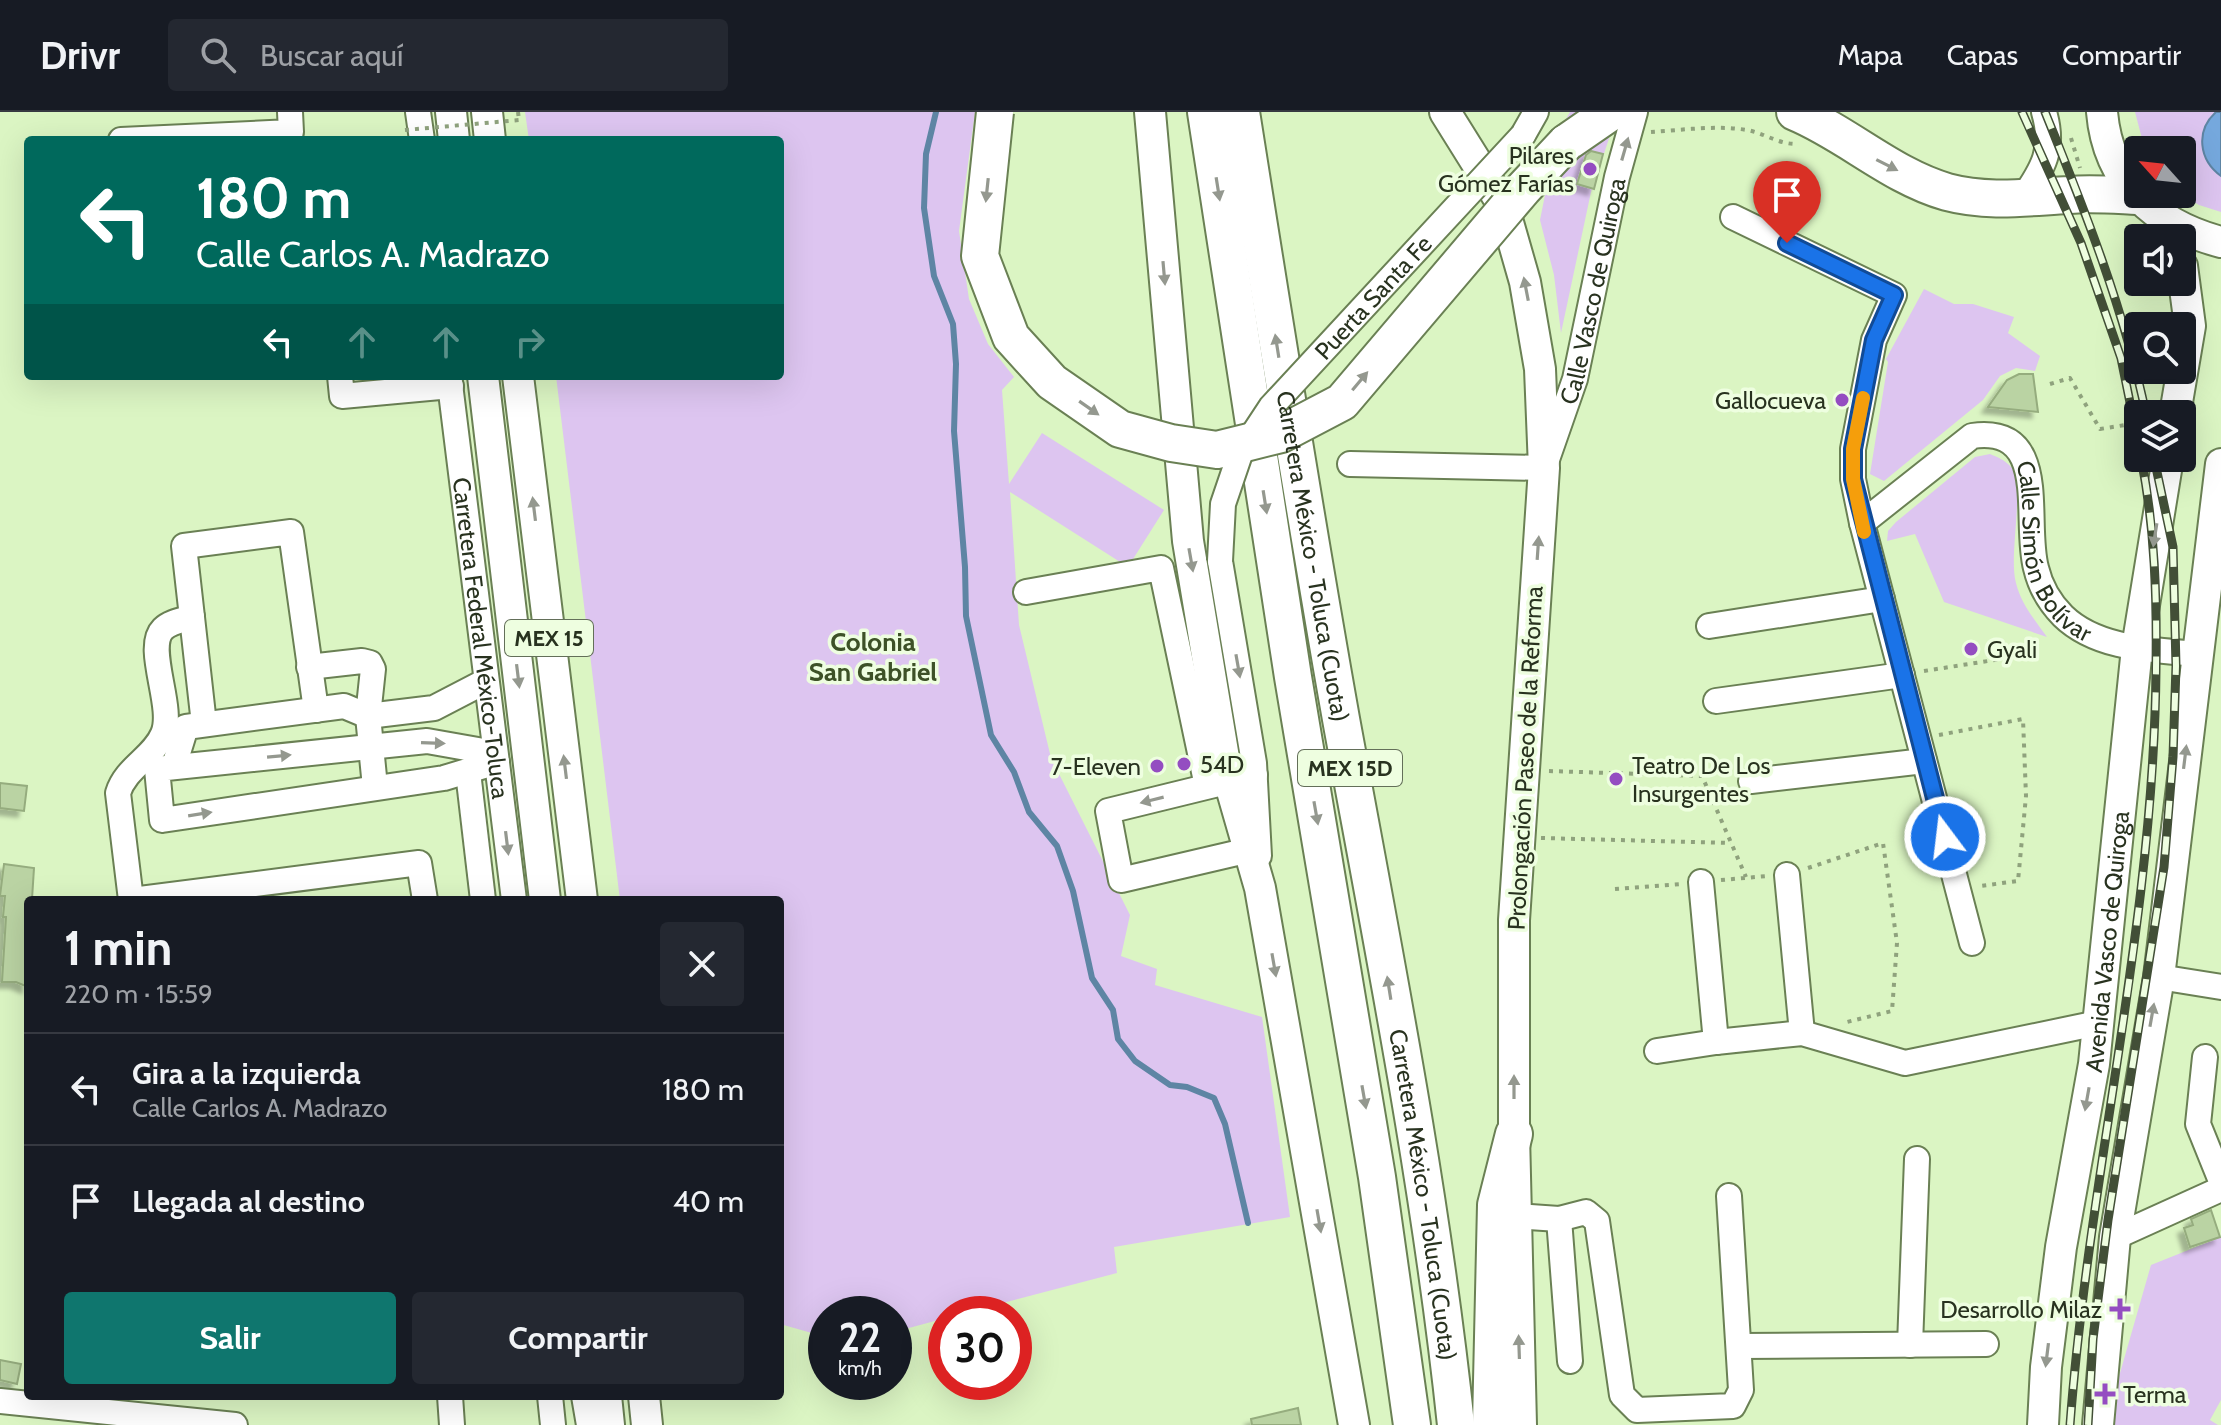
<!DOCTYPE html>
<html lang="es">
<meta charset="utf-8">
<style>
body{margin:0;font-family:Cabin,sans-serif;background:#242831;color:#f1f3f6;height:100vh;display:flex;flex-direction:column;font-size:30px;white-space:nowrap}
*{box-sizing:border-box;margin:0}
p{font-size:26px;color:#9ea1a6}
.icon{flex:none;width:44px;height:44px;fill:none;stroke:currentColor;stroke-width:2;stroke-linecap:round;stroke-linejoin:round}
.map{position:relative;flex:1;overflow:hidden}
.side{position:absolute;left:24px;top:784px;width:760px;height:504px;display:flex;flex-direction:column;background:#171b24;border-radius:8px;box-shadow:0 8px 32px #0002}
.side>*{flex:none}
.guide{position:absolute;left:24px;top:24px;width:760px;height:244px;border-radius:8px;box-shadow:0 8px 32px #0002;background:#00695c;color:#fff;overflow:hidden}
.needle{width:52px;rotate:297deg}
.buttons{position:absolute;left:2124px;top:24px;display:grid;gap:16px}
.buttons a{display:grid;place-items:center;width:72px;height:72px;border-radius:8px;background:#171b24;box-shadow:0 8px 32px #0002;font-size:40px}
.speed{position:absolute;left:808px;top:1184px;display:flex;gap:16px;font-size:40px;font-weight:700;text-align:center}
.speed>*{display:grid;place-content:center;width:104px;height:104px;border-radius:50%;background:#171b24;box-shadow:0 8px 32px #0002;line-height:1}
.speed small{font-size:20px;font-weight:400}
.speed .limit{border:12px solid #d22;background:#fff;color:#111}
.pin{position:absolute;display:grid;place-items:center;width:68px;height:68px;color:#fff;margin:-82px -34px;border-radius:50% 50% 50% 0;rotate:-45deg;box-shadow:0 0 8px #0007}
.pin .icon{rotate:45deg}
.me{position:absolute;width:88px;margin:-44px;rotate:345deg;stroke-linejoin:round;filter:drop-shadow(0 0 6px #0008)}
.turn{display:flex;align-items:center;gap:28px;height:168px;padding:0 40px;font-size:36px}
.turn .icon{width:104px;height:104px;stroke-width:2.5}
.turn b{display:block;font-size:56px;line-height:68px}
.lanes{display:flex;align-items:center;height:76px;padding:0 40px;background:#0003;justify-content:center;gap:40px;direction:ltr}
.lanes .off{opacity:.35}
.round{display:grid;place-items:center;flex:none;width:84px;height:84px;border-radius:8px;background:#242831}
.summary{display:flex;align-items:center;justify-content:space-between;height:136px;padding:0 40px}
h1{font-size:48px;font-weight:700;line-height:60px}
.action{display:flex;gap:16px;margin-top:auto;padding:16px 40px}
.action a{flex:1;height:92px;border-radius:8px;background:#0f766e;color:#fff;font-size:32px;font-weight:700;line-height:92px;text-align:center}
.action a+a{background:#242831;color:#f1f3f6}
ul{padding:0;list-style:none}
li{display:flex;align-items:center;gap:24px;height:112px;padding:0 40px;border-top:2px solid #363941}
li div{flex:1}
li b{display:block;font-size:30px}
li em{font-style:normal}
header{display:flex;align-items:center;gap:48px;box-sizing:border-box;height:112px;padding:0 40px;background:#171b24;border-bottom:2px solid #363941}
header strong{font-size:38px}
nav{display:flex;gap:44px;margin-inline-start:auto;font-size:28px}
.search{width:560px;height:72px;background:#242831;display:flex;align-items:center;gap:20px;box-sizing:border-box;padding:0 28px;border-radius:8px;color:#9ea1a6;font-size:30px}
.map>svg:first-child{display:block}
.green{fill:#ddc5f0}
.water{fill:#75a8dd;stroke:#5e85a4;stroke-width:2}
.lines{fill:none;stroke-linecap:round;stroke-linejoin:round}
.stream{stroke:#5e85a4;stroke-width:6}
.building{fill:#bad3a3;stroke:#95ac7e;stroke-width:2;filter:url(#shadow)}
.minor-casing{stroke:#6a8054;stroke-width:28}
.major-casing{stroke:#6a8054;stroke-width:34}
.highway-casing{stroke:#6a8054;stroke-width:40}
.path{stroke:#8fa27d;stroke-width:4;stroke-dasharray:4 6;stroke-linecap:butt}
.minor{stroke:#fff;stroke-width:24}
.major{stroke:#fff;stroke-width:30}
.highway{stroke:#fff;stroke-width:36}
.rail-casing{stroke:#424f37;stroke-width:9}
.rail{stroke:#eefee0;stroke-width:6;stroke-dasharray:18;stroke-linecap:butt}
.minor-bridge-casing{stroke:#6a8054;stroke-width:28;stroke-linecap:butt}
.highway-bridge-casing{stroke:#6a8054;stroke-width:40;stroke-linecap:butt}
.path-bridge{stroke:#8fa27d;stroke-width:4;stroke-dasharray:4 6;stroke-linecap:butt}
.minor-bridge{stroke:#fff;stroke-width:24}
.highway-bridge{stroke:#fff;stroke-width:36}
.oneway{fill:#94988f}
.route-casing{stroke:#114b97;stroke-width:20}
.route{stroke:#1a73e8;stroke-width:14}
.slow{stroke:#f59e0b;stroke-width:14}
.poi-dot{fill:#944dc1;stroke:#eefee0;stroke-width:3}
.labels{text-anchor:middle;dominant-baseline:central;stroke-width:7;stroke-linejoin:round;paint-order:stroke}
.shield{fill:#eefee0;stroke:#636f59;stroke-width:2}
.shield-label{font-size:22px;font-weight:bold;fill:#28321f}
.poi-label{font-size:24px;fill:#28321f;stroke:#eefee0;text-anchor:end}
.street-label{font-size:24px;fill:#28321f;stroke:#eefee0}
.neighbourhood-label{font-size:26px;font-weight:bold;fill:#3d5127;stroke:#eefee0}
</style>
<header>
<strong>Drivr</strong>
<div class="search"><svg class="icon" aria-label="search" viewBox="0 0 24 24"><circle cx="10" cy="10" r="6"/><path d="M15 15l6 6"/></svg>Buscar aquí</div>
<nav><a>Mapa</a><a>Capas</a><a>Compartir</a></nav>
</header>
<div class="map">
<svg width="2221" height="1313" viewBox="0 0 2221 1313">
<defs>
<filter id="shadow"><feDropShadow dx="-6" dy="6" stdDeviation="2" flood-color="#0004"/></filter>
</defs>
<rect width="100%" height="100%" fill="#dbf5c3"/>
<path class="green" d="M525 0H975L959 119 969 187 988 232 1014 265 1002 278 1009 372 1042 321 1164 398 1128 455 1010 380 1019 513 1051 646 1130 803 1121 844 1157 857 1155 873 1262 905 1290 1105 1114 1135 1117 1161 961 1202H946V1206L894 1220V1202H826V1225L780 1212V788H620L556 264H780V28H529Z
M1570 0H1618L1591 80 1561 221 1554 163 1540 108 1557 23Z
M2135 0H2216L2211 5 2219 62 2221 64V100L2199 93 2181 82 2182 38H2145Z
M1924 177 1954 192H1973L2014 205 2008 221 2040 244 2035 259 2016 256 2000 264 1983 288 1884 369 1870 362 1888 250 1886 247Z
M1990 342C1997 345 2005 348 2011 355 2026 373 2008 443 2016 471 2021 492 2035 508 2047 525L1944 490 1915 422 1887 429 1888 419 1896 410 1975 345Z
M2221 1125V1288L2210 1308 2218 1313H2115L2114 1282 2151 1153Z"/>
<path class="water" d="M2216 0H2221V64C2199 48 2195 19 2216 0Z"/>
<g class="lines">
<path class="stream" d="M936 0 926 42 924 96 934 164 953 212 956 252 954 319 965 455 966 504 991 623 1014 660 1029 700 1057 734 1073 779 1092 866 1113 898 1118 927 1135 949 1170 973 1187 975 1214 986 1225 1012 1248 1111"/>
</g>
<path class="building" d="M1591 39 1603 42 1594 77 1577 72 1586 43Z
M2019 262H2033L2038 300 1988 295 2007 268Z
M0 671 27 674 24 699 0 696Z
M4 752 34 756 32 787 28 786V875L16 870H2L6 805H3L5 784H0Z
M2211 1098 2220 1125 2190 1135 2184 1116 2193 1113 2191 1107Z
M0 1248 21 1252 17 1272 0 1268Z
M1298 1296 1301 1313H1252L1251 1307Z"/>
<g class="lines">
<g class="minor-casing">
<g id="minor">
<path d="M418 0 422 28"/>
<path d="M1523 23 1536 0"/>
<path d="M121 28 291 20 290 0"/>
<path d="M2022 87C2043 57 2055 37 2044 0"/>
<path d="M1733 105 1894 183 1874 228 1853 337V367L1862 411 1972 831"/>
<path d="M340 264 342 284 451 274"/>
<path id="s1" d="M449 264 514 788"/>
<path id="s2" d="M1350 352 1544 356 1575 267 1617 65 1635 0"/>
<path id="s3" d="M1862 411 1972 324C2052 313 2023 408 2036 456 2040 473 2050 491 2063 504 2097 537 2153 538 2197 542"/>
<path d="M1220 449 1254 651 1259 744"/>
<path d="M1026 480 1161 456 1207 674"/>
<path d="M1709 514 1882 487"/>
<path d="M309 555 362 549 370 551 373 557 368 604 375 675"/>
<path d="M1716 589 1902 563"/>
<path d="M204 612 184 434 291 420 316 598"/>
<path d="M495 641 427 629 157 657 162 708 444 666 497 650"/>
<path d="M174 654 186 615 344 594 368 604 434 596 486 569"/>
<path d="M468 660 483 788"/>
<path d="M1255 663 1108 699 1121 768 1258 736"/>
<path d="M1751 669 1924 649"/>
<path d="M1787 763 1802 921"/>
<path d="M1701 770 1716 930"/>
<path d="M131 788 118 681C126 655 153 646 163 622 175 595 144 536 163 517 170 510 183 508 192 505"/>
<path d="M132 788 419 751 425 788"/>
<path d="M2159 865 2221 875"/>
<path d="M1657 939 1716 930 1802 921 1905 951 2098 911"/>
<path d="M2205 945 2198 1012 2221 1069"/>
<path d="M1515 1104 1559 1107 1586 1100 1597 1109 1622 1283 1637 1298 1733 1294 1741 1278 1729 1084"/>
<path d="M1559 1107 1570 1249"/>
<path d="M2115 1125 2221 1077"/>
<path d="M1910 1233 1917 1047"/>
<path d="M1740 1234 1986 1232"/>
<path d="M450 1284 452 1313"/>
<path d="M550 1284 553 1313"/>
<path d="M584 1284 589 1313"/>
<path d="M0 1289 235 1313"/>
</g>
</g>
<g class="major-casing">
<g id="major">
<path d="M451 0 454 28"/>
<path d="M487 0 490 28"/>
<path d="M1150 0 1188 429 1226 658 1260 776 1354 1313"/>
<path d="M1445 0 1503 93 1525 170 1540 257 1544 356 1514 808V1022L1521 1313"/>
<path d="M2102 0C2108 71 2156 113 2221 130"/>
<path d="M483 264 545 788"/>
<path d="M518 264 582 788"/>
<path d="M2175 302 2190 214 2182 154"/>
<path d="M606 1284 609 1313"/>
<path d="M644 1284 647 1313"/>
<path id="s4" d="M2043 1313 2046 1255 2061 1135 2094 952 2137 536 2168 346"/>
<path d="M2098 1313 2115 1125 2159 865 2221 352"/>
</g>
</g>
<g class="highway-casing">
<g id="highway">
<path d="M1206 0 1293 565 1377 1065 1412 1313"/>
<path id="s5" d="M1241 0C1273 203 1305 405 1341 607 1384 841 1431 1076 1456 1313"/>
<path d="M1795 0C1848 22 1891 64 1947 80 1988 91 2028 85 2069 83 2092 81 2115 83 2137 84"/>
<path d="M1566 31 1611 0"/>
<path d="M1491 1313 1496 1093 1514 1022"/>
</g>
</g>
<path class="path" d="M518 0 519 8
M1651 20C1682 18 1717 13 1747 18 1764 21 1778 32 1796 32
M2071 26 2080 56
M2050 272 2070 266 2100 317 2138 311
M1924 559 2001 547
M1939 623 2023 607 2026 684 2018 769 1980 774
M1549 659 1702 664 1746 765
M1541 726 1731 731
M1808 756 1883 731 1897 831 1892 899 1847 910
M1721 768 1768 764
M1615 777 1681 772"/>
<use href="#minor" class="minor"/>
<use href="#major" class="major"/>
<use href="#highway" class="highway"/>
<g class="rail-casing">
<path id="rail" d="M2022 0 2081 131 2121 246 2138 330
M2045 0C2085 99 2124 197 2146 302
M2070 1313C2089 1060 2154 811 2156 557 2157 487 2155 415 2141 346
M2088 1313 2093 1227 2108 1108 2164 755 2173 645 2176 554 2173 435 2154 346"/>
</g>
<use href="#rail" class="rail"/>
<g class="minor-bridge-casing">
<g id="minor-bridge">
<path id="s6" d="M1220 449 1223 392 1240 342 1271 295 1523 23"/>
</g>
</g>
<g class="highway-bridge-casing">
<path id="highway-bridge" d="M995 0 980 144 1011 225 1052 270 1120 317 1171 331 1217 338 1281 322 1342 290 1523 77 1566 31"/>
</g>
<path class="path-bridge" d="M405 18 519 8"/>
<use href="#minor-bridge" class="minor-bridge"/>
<use href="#highway-bridge" class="highway-bridge"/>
</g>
<defs><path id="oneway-solid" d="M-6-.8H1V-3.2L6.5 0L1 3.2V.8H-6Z" transform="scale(2)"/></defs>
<g class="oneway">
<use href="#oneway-solid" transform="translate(1625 37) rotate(-74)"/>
<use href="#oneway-solid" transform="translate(1887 53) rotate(27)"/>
<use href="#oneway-solid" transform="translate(1218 77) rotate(81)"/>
<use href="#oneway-solid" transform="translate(987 78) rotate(96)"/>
<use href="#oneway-solid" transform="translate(1164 161) rotate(85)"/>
<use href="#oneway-solid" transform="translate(1526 177) rotate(-101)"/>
<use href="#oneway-solid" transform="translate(1277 234) rotate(-99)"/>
<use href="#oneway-solid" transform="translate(1360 269) rotate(-50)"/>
<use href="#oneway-solid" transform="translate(1089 296) rotate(35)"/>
<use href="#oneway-solid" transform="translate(1265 390) rotate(81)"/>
<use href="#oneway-solid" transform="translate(534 397) rotate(-97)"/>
<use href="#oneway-solid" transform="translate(2155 423) rotate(99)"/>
<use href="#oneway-solid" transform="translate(1538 436) rotate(-86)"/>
<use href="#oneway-solid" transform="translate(1191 448) rotate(80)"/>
<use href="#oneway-solid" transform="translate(1238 554) rotate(80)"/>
<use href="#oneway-solid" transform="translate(518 564) rotate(83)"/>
<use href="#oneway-solid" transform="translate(433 631) rotate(2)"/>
<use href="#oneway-solid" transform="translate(279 644) rotate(-5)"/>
<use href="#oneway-solid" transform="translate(2185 645) rotate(-83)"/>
<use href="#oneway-solid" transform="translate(565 655) rotate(-97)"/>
<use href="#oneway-solid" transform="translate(1152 688) rotate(166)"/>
<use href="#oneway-solid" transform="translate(1316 701) rotate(80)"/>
<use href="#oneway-solid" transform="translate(200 702) rotate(-9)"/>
<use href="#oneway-solid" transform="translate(507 731) rotate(83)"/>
<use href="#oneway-solid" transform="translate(1274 853) rotate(80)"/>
<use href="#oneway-solid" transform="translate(1389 876) rotate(-99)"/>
<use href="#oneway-solid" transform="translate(2152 903) rotate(-80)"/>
<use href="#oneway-solid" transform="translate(1514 975) rotate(-90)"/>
<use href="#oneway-solid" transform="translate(1364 985) rotate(80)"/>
<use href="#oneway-solid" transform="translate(2087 987) rotate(100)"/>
<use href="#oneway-solid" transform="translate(1319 1109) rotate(80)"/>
<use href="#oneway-solid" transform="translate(1519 1235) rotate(-92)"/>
<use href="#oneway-solid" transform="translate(2047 1243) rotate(97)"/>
</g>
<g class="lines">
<g class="route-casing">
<path id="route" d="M1787 131 1894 183 1874 228 1853 337V367L1945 725"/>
</g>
<use href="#route" class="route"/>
<path class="slow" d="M1863 286 1853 337V367L1864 420"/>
</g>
<g class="poi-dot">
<circle cx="1590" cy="57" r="8"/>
<circle cx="1842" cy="288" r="8"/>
<circle cx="1971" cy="537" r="8"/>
<circle cx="1184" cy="652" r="8"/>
<circle cx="1157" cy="654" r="8"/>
<circle cx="1616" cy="667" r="8"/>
<path d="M2116 1185h8v8h8v8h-8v8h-8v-8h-8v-8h8z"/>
<path d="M2101 1270h8v8h8v8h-8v8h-8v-8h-8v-8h8z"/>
</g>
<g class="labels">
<g class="shield">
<rect x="505" y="508" width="88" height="36" rx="6"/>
<rect x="1298" y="638" width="104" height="36" rx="6"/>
</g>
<g class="shield-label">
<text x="549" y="526">MEX 15</text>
<text x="1350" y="656">MEX 15D</text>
</g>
<g class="poi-label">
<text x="1574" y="43">Pilares<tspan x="1574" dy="28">Gómez Farías</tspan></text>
<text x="1826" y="288">Gallocueva</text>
<text x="1987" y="537" text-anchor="start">Gyali</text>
<text x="1200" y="652" text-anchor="start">54D</text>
<text x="1632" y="653" text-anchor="start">Teatro De Los<tspan x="1632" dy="28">Insurgentes</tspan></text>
<text x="1141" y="654">7-Eleven</text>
<text x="2102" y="1197">Desarrollo Milaz</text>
<text x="2123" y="1282" text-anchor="start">Terma</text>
</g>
<g class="street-label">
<text stroke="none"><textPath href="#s2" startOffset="378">Calle Vasco de Quiroga</textPath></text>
<text stroke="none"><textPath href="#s6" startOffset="316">Puerta Santa Fe</textPath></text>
<text stroke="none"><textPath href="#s3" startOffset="302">Calle Simón Bolívar</textPath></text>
<text stroke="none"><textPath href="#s5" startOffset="450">Carretera México - Toluca (Cuota)</textPath></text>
<text stroke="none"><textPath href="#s1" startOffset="264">Carretera Federal México-Toluca</textPath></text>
<text transform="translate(1525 646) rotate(-87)">Prolongación Paseo de la Reforma</text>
<text stroke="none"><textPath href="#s4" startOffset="488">Avenida Vasco de Quiroga</textPath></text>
<text stroke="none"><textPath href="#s5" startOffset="1098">Carretera México - Toluca (Cuota)</textPath></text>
</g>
<g class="neighbourhood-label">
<text x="873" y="530">Colonia<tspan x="873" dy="30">San Gabriel</tspan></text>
</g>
</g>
</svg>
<div class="buttons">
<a><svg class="needle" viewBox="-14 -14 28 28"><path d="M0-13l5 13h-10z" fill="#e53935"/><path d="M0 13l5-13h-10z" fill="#9ea1a6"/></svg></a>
<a><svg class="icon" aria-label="sound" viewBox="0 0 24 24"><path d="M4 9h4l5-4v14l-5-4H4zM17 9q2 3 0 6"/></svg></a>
<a><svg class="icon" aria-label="search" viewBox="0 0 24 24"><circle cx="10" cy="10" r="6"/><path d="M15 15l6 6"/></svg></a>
<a><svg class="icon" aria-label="layers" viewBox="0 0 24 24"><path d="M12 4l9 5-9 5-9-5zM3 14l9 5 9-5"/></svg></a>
</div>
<div class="speed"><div>22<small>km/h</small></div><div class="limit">30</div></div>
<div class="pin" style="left:1787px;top:131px;background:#d93025"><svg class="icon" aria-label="arrive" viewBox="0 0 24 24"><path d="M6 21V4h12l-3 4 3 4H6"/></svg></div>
<svg class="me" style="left:1945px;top:725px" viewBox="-20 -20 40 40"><circle r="17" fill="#1a73e8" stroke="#fff" stroke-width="3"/><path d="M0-11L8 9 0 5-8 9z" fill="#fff"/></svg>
<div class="guide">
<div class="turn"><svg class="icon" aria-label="left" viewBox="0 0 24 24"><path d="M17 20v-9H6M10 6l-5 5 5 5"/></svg><div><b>180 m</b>Calle Carlos A. Madrazo</div></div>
<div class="lanes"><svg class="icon" aria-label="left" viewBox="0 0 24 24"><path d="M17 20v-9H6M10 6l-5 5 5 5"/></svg><svg class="icon off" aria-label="ahead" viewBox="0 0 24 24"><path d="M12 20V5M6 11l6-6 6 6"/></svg><svg class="icon off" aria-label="ahead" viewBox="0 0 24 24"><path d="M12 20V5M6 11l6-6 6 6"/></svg><svg class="icon off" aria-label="right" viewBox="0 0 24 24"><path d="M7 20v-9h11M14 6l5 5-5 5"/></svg></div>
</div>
<section class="side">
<div class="summary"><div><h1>1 min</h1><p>220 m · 15:59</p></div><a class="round"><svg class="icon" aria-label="close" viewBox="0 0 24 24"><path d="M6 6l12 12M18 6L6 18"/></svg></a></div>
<ul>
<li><svg class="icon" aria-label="left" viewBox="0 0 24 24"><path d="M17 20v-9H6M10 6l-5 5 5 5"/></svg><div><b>Gira a la izquierda</b><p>Calle Carlos A. Madrazo</p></div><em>180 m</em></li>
<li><svg class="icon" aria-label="arrive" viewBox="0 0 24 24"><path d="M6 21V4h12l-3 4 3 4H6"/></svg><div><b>Llegada al destino</b></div><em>40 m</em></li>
</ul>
<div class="action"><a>Salir</a><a>Compartir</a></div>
</section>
</div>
